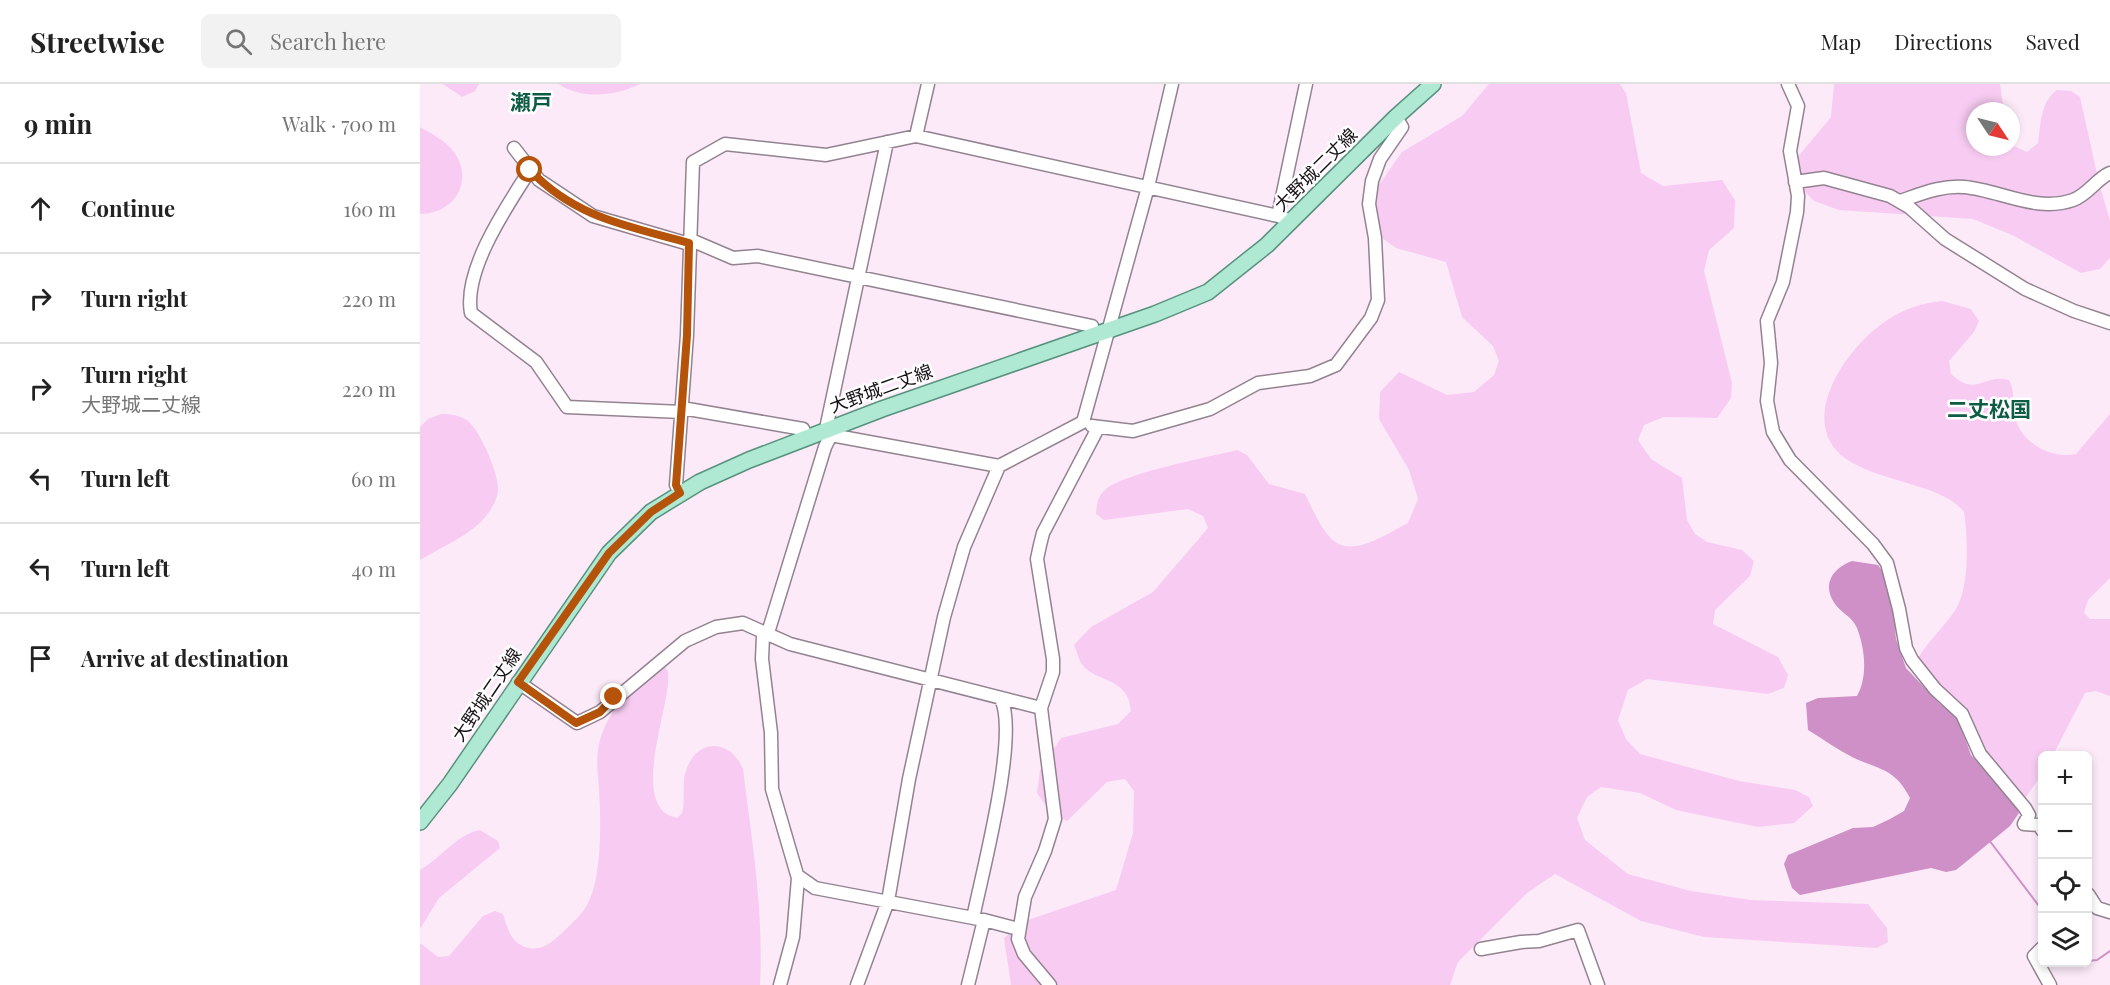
<!DOCTYPE html>
<meta charset="utf-8">
<style>
:root{--surface:#fff;--page:#f2f2f2;--text:#222;--muted:#767676;--line:#e0e0e0}
body{margin:0;font-family:"Playfair Display","Noto Sans JP",serif;background:var(--page);color:var(--text)}
.controls{position:absolute;right:18px;bottom:18px;display:grid;overflow:hidden;border-radius:9px;box-shadow:0 3px 9px #0003}
.controls button{width:54px;height:54px;display:grid;place-items:center;padding:0;border:0;border-bottom:2px solid var(--line);background:var(--surface);color:var(--text);font:30px sans-serif}
.compass{position:absolute;left:1546px;top:18px;width:54px;height:54px;border-radius:50%;background:var(--surface);box-shadow:0 3px 9px #0003;rotate:125deg}
.stop{position:absolute;width:18px;height:18px;margin:-14px;border:4px solid #b45309;border-radius:50%;background:#fff}
.stop.end{background:#b45309;border-color:#fff;box-shadow:0 2px 6px #0008}
.list{margin:0;padding:0;list-style:none}
h2{display:flex;justify-content:space-between;align-items:center;height:78px;margin:0;padding:0 24px;font-size:26px}
h2 small{font-size:20px;font-weight:400;color:var(--muted)}
.list li{display:grid;grid-template-columns:39px 1fr auto;gap:18px;align-items:center;box-sizing:border-box;height:90px;padding:0 24px;border-top:2px solid var(--line)}
.list b{display:block;font-size:22px;white-space:nowrap}
.list p{margin:0;font-size:20px;white-space:nowrap;color:var(--muted)}
.list em{font-size:20px;font-style:normal;color:var(--muted)}
.icon{flex:none;width:33px;height:33px;fill:none;stroke:currentColor;stroke-width:2;stroke-linecap:round;stroke-linejoin:round}
.map{position:relative;flex:none;width:1690px;height:901px;overflow:hidden}
header{display:flex;align-items:center;gap:36px;box-sizing:border-box;height:84px;padding:0 30px;background:var(--surface);border-bottom:2px solid var(--line)}
header strong{font-size:28px}
nav{display:flex;gap:33px;margin-inline-start:auto;font-size:21px}
.search{width:420px;height:54px;background:var(--page);display:flex;align-items:center;gap:15px;box-sizing:border-box;padding:0 21px;border-radius:9px;color:var(--muted);font-size:22px}
main{display:flex}
aside{flex:1;background:var(--surface)}
.map>svg:first-child{display:block}
.green{fill:#f8ccf2}
.water{fill:#ce90c6}
.lines{fill:none;stroke-linecap:round;stroke-linejoin:round}
.stream{stroke:#ce90c6;stroke-width:2}
.minor-casing{stroke:#938391;stroke-width:15}
.major-casing{stroke:#57927d;stroke-width:18}
.minor{stroke:#fff;stroke-width:12}
.major{stroke:#afe8d3;stroke-width:15}
.route{stroke:#b45309;stroke-width:8}
.labels{text-anchor:middle;stroke-width:5;stroke-linejoin:round;paint-order:stroke}
.street-label{font-size:18px;fill:#171116;stroke:#fefefe}
.quarter-label{font-size:21px;font-weight:bold;fill:#0f5c45;stroke:#fefefe}
</style>
<header>
<strong>Streetwise</strong>
<div class="search"><svg class="icon" aria-label="search" viewBox="0 0 24 24"><circle cx="10" cy="10" r="6"/><path d="M15 15l6 6"/></svg>Search here</div>
<nav><a>Map</a><a>Directions</a><a>Saved</a></nav>
</header>
<main>
<aside>
<h2>9 min<small>Walk · 700 m</small></h2>
<ul class="list">
<li><svg class="icon" aria-label="ahead" viewBox="0 0 24 24"><path d="M12 20V5M6 11l6-6 6 6"/></svg><div><b>Continue</b></div><em>160 m</em></li>
<li><svg class="icon" aria-label="right" viewBox="0 0 24 24"><path d="M7 20v-9h11M14 6l5 5-5 5"/></svg><div><b>Turn right</b></div><em>220 m</em></li>
<li><svg class="icon" aria-label="right" viewBox="0 0 24 24"><path d="M7 20v-9h11M14 6l5 5-5 5"/></svg><div><b>Turn right</b><p>大野城二丈線</p></div><em>220 m</em></li>
<li><svg class="icon" aria-label="left" viewBox="0 0 24 24"><path d="M17 20v-9H6M10 6l-5 5 5 5"/></svg><div><b>Turn left</b></div><em>60 m</em></li>
<li><svg class="icon" aria-label="left" viewBox="0 0 24 24"><path d="M17 20v-9H6M10 6l-5 5 5 5"/></svg><div><b>Turn left</b></div><em>40 m</em></li>
<li><svg class="icon" aria-label="arrive" viewBox="0 0 24 24"><path d="M6 21V4h12l-3 4 3 4H6"/></svg><div><b>Arrive at destination</b></div></li>
</ul>
</aside>
<div class="map">
<svg width="1690" height="901" viewBox="0 0 1690 901">
<rect width="100%" height="100%" fill="#fceaf9"/>
<!-- green -->
<path class="green" d="M23 0H59L55 7 42 13Z
M138 0H220C195 12 163 16 138 0Z
M1069 0H1200L1206 9 1221 89 1243 102 1302 96 1315 116 1314 144 1289 166 1284 187 1312 299 1311 314 1297 334 1244 333 1224 341 1218 356 1231 375 1262 394 1267 436 1275 450 1287 458 1322 466 1334 477 1330 492 1295 526 1293 540 1358 573 1368 591 1364 604 1348 610 1227 595 1208 606 1198 636 1206 655 1220 670 1319 697 1375 706 1389 713 1393 722 1374 739 1338 743 1256 726 1220 709 1181 703 1167 713 1157 734 1165 756 1208 790 1271 807 1331 816 1448 820 1467 844 1468 858 1457 864 1284 853 1221 837 1135 790 1107 809 1038 878 1030 901H591L584 854 602 838 696 806 713 749 714 707 705 695 687 698 647 737 632 730 617 709 620 686 641 654 698 640 711 627C709 592 674 599 661 579 658 574 657 567 654 561L671 543 733 508 788 444 783 432 768 425 684 436 676 430C677 420 677 413 686 405 705 389 789 373 817 366L827 371 849 400 885 410C892 424 898 439 908 451 928 478 966 450 988 439L998 415 989 386 959 335 960 308 979 288 1027 311 1054 308 1074 291 1079 277 1073 262 1042 233 1026 178 976 164 959 152 955 130 958 102 982 68 1042 32Z
M1414 0H1580L1584 27H1555V63H1591V57L1594 62 1607 68 1618 59C1621 40 1620 18 1637 6L1651 7 1660 13 1680 103 1690 136V174L1680 185 1661 189 1592 151 1553 135 1419 126 1394 117 1376 99 1377 74 1411 33Z
M0 43C12 50 26 57 34 68 55 97 34 130 0 130Z
M1522 217 1551 225 1559 237 1554 248 1529 277 1531 290C1557 314 1563 289 1589 296 1595 307 1592 316 1594 328 1597 356 1629 376 1656 370L1690 330V494L1668 516 1664 529 1670 535H1690V612L1676 607 1665 609 1633 671 1622 672V690L1604 716 1562 663 1531 615 1497 576C1507 558 1522 545 1534 528 1550 507 1548 454 1544 428 1523 399 1452 398 1421 371 1377 332 1430 260 1466 237 1483 225 1502 219 1522 217Z
M21 330C31 330 40 331 48 337 60 347 80 391 78 408 77 413 74 421 71 425 57 449 23 462 0 476V343L8 335Z
M243 581 248 587C253 619 206 724 257 734L262 729C266 715 261 700 266 687 276 654 310 654 323 685 332 758 344 828 340 901H0V859L18 873 29 872 63 832 75 827 83 830C88 846 91 860 109 864 123 867 135 856 144 847 153 838 163 830 168 819 182 793 181 736 179 706 178 690 175 672 180 656 192 618 213 604 243 581Z
M60 746 78 757 80 764 19 814 0 845V786C20 775 37 750 60 746Z"/>
<!-- water -->
<path class="water" d="M1432 477 1458 481 1463 488 1473 522 1476 555 1486 584 1519 619 1537 632 1551 671 1595 720 1599 729 1590 742 1536 786 1526 788 1511 784 1380 811 1372 804 1364 780 1368 771 1433 744 1453 743 1470 735 1484 727 1490 714C1475 685 1461 686 1434 674 1418 666 1403 655 1388 646L1386 619 1398 614 1437 612C1448 592 1445 565 1437 544 1432 532 1421 529 1415 520 1401 500 1413 484 1432 477Z"/>
<g class="lines">
<!-- stream -->
<path class="stream" d="M1569 756 1622 826
M1668 877 1677 876 1690 867"/>
<defs>
<path id="minor" d="M1368 0 1378 22 1370 67 1378 112 1377 128 1363 198 1347 237 1351 279 1347 317 1353 348 1370 376 1453 460 1467 479 1479 525 1486 564 1492 576 1515 605 1542 630 1560 670 1605 724 1609 731 1604 740 1619 741 1622 746
M496 52 508 0
M467 58 407 340 411 351 579 382 663 338 728 103 752 0
M94 64 119 96 173 132 269 160
M110 86C87 122 43 186 51 229L116 278 147 323 262 328
M1375 98 1404 94 1470 112 1489 123 1525 155 1605 205 1654 227 1690 239
M1480 117C1501 110 1522 101 1544 103 1580 106 1616 129 1653 116 1668 111 1676 95 1690 89
M858 132 886 0
M271 156 313 174 338 172 672 242 674 251
M262 324 383 345 387 354
M672 342 713 347 790 325 838 299 890 292 916 281 951 234 958 216 955 154 949 120 952 97 960 75 982 43 976 33
M260 409 256 401 267 251 273 78 305 60 406 71 496 52 858 132 871 137
M98 598 157 639 180 628 265 557 296 543 323 539 370 560 621 624
M378 792 395 804 564 836 598 845
M1668 810 1677 824 1690 828
M553 834C562 789 599 651 581 615
M1622 864 1614 872 1630 901
M1061 865 1101 858 1119 857 1158 846 1178 901
M360 901 373 853 378 794 352 705 351 649 342 575 343 552H347L405 363 411 351
M437 901 468 817 489 695 524 533 544 463 579 382
M548 901 564 836
M630 901 604 870 598 855 605 813 625 767 635 735 621 624 633 588V575L617 475 620 461 623 449 678 344"/>
<path id="major" d="M0 738 30 700 189 469 231 428 280 398 329 376 462 325 735 230 788 208 847 161 976 33 1013 0"/>
</defs>
<!-- minor casing -->
<use href="#minor" class="minor-casing"/>
<!-- major casing -->
<use href="#major" class="major-casing"/>
<!-- minor -->
<use href="#minor" class="minor"/>
<!-- major -->
<use href="#major" class="major"/>
</g>
<g class="lines">
<!-- route -->
<path class="route" d="M110 86C155 134 209 142 269 159L267 251 256 401 260 409 231 428 189 469 98 598 156 639 180 628 194 613"/>
</g>
<g class="labels">
<!-- street labels -->
<g class="street-label">
<text transform="translate(896 86) rotate(-45)" y="6">大野城二丈線</text>
<text transform="translate(461 305) rotate(-20)" y="6">大野城二丈線</text>
<text transform="translate(67 611) rotate(-56)" y="6">大野城二丈線</text>
</g>
<!-- quarter labels -->
<g class="quarter-label">
<text x="111" y="26">瀬戸</text>
<text x="1569" y="333">二丈松国</text>
</g>
</g>
</svg>
<div class="controls">
<button>+</button>
<button>−</button>
<button><svg class="icon" aria-label="locate" viewBox="0 0 24 24"><circle cx="12" cy="12" r="6"/><path d="M12 2v4M12 18v4M2 12h4M18 12h4"/></svg></button>
<button><svg class="icon" aria-label="layers" viewBox="0 0 24 24"><path d="M12 4l9 5-9 5-9-5zM3 14l9 5 9-5"/></svg></button>
</div>
<svg class="compass" viewBox="-18 -18 36 36"><path d="M0-13l5 13h-10z" fill="#e53935"/><path d="M0 13l5-13h-10z" fill="#767676"/></svg>
<div class="stop" style="left:110px;top:86px"></div>
<div class="stop end" style="left:194px;top:613px"></div>
</div>
</main>
